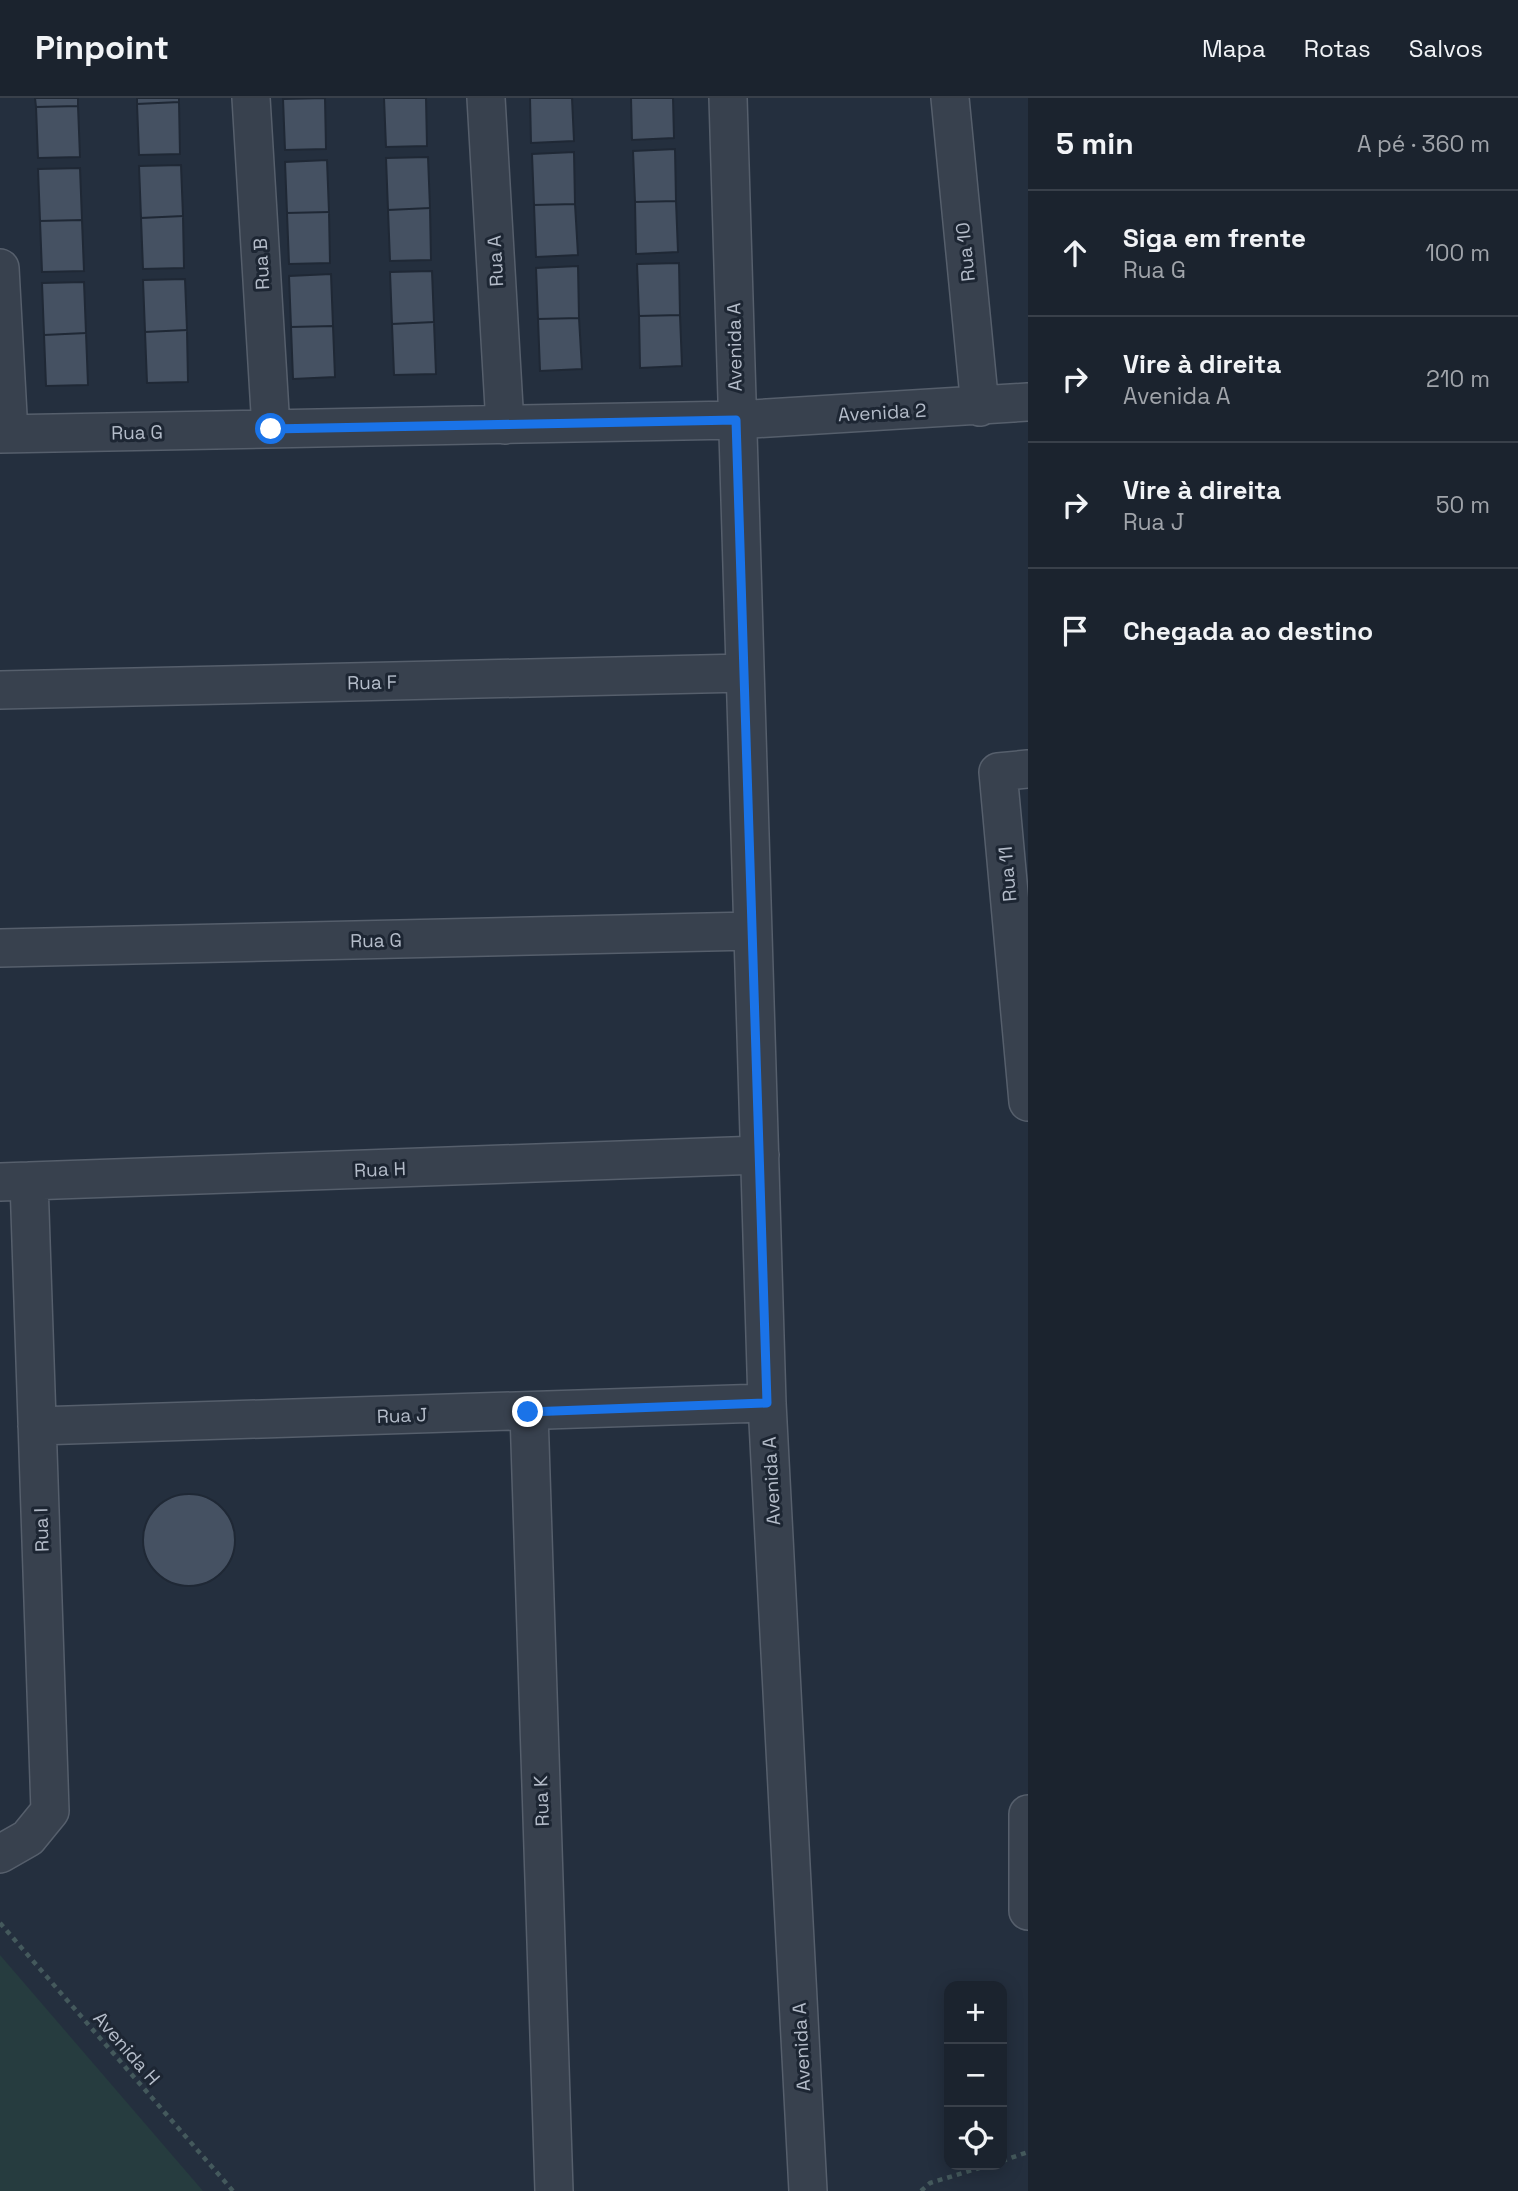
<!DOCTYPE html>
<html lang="pt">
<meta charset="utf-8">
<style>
:root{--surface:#1b232e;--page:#282f3a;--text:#f1f3f6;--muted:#a0a4aa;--line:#39404a}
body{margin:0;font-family:"Space Grotesk",sans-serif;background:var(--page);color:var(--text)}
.controls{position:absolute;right:21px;bottom:21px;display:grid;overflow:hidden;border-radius:14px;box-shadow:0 4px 18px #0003}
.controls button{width:63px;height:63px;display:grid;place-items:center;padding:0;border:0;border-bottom:2px solid var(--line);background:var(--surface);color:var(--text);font:35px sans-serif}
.stop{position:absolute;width:21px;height:21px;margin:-16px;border:5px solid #1a73e8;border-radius:50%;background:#fff}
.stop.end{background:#1a73e8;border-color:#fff;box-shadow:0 2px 7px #0008}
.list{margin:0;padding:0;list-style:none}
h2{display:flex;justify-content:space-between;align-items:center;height:91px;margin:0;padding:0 28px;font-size:30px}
h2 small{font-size:23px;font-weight:400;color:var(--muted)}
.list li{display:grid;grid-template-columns:46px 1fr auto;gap:21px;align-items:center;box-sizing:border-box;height:126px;padding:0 28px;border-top:2px solid var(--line)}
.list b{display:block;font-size:26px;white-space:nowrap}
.list p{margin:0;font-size:23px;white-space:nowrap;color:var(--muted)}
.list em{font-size:23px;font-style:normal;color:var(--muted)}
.icon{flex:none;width:38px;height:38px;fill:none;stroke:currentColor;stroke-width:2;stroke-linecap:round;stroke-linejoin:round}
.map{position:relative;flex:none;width:1028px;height:2093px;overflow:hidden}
header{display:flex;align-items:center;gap:42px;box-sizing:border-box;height:98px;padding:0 35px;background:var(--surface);border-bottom:2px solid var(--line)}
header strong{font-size:33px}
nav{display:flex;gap:38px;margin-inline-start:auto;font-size:24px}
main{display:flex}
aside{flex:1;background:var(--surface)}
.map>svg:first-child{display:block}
.green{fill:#263c3f}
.building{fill:#455162;stroke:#1f2835;stroke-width:2}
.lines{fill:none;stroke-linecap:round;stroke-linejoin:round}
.minor-casing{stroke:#565f6c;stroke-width:40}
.path{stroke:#44595c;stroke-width:4.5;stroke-dasharray:5 5;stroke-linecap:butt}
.minor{stroke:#38414e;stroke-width:37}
.route{stroke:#1a73e8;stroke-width:9}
.labels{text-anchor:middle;stroke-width:6;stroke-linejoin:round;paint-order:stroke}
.street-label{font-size:19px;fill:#b4bcc9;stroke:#1d2633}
</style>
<header>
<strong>Pinpoint</strong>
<nav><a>Mapa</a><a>Rotas</a><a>Salvos</a></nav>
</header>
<main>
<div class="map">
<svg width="1028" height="2093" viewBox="0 0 1028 2093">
<rect width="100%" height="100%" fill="#242f3e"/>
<!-- green -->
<path class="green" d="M0 1857 203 2093H0Z"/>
<!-- building -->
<path class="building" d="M35 0H78V8L36 9Z
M137 0H179V4L137 6Z
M325 0 326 51 285 52 283 1Z
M384 0H426L427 48 386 49Z
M530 0H572L574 43 531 45Z
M631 0H673L674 40 632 42Z
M179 4 180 56 139 57 137 6Z
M78 8 80 59 38 60 36 9Z
M675 51 676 103 635 104 633 53Z
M574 54 575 106 534 107 532 56Z
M428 59 430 110 388 112 386 60Z
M327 62 329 114 287 115 285 64Z
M181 67 183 118 141 120 139 68Z
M80 70 82 122 40 123 38 71Z
M676 103 678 154 636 156 635 104Z
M575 106 578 157 536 159 534 107Z
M430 110 431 162 390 163 388 112Z
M329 114 330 165 289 166 287 115Z
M183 118 184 170 143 171 141 120Z
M82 122 84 173 42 174 40 123Z
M679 165 680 217 639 218 637 166Z
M578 168 579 220 538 221 536 170Z
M432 173 434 224 392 226 390 174Z
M331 176 333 228 291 229 289 178Z
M185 181 187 232 145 234 143 182Z
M84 184 86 235 44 237 42 185Z
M680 217 682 268 640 270 639 218Z
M579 220 582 271 540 273 538 221Z
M434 224 436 276 394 277 392 226Z
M333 228 335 279 293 281 291 229Z
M187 232 188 284 147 285 145 234Z
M86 235 88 287 46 288 44 237Z
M143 1442a46 46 0 1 1 92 0a46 46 0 1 1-92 0Z"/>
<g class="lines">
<defs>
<path id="minor" d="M251 0 271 331
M486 0 505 327
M728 0 767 1305 808 2093
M950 0 980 309
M0 170 9 336
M0 336 736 322 1028 304
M0 592 744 575
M1028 671 998 674 1028 1004
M0 850 752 833
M0 1084 760 1057
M529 1314 554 2093
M37 1328 767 1305
M1028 1716V1813
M0 1756 28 1740 50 1713 29 1083"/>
</defs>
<!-- minor casing -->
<use href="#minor" class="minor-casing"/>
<!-- path -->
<path class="path" d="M0 1825 233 2093
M1002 2063 1028 2054
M921 2093 930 2085 989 2067"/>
<!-- minor -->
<use href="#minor" class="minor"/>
</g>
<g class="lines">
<!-- route -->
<path class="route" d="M271 331 736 322 767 1305 528 1314"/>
</g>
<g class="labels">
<!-- street labels -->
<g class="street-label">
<text transform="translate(965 154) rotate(-96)" y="7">Rua 10</text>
<text transform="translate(495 163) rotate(-93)" y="7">Rua A</text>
<text transform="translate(261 166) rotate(-93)" y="7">Rua B</text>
<text transform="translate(734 249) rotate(-91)" y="7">Avenida A</text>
<text transform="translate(882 314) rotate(-3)" y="7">Avenida 2</text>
<text transform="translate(137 334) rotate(-1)" y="7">Rua G</text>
<text transform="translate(372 584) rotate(-1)" y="7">Rua F</text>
<text transform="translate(1007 776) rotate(-95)" y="7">Rua 11</text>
<text transform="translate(376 842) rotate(-1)" y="7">Rua G</text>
<text transform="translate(380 1071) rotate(-2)" y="7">Rua H</text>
<text transform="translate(402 1317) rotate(-2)" y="7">Rua J</text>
<text transform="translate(771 1383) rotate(-93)" y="7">Avenida A</text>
<text transform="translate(41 1432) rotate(-92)" y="7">Rua I</text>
<text transform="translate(541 1703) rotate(-92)" y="7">Rua K</text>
<text transform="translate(801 1949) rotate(-93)" y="7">Avenida A</text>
<text transform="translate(127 1950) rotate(49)" y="7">Avenida H</text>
</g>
</g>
</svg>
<div class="controls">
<button>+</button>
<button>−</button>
<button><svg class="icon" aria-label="locate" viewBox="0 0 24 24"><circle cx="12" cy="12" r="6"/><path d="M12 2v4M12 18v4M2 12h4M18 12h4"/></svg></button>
</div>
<div class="stop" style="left:271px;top:331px"></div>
<div class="stop end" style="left:528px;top:1314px"></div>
</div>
<aside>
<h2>5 min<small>A pé · 360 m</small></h2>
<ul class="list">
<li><svg class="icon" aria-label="ahead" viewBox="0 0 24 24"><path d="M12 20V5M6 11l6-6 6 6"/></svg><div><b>Siga em frente</b><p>Rua G</p></div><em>100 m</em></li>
<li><svg class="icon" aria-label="right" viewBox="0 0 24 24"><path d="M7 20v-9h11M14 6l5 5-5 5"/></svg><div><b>Vire à direita</b><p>Avenida A</p></div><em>210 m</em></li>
<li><svg class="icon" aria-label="right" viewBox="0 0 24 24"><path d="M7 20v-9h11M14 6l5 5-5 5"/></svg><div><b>Vire à direita</b><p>Rua J</p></div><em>50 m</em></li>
<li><svg class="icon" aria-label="arrive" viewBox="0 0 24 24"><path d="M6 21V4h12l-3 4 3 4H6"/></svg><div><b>Chegada ao destino</b></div></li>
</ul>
</aside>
</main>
